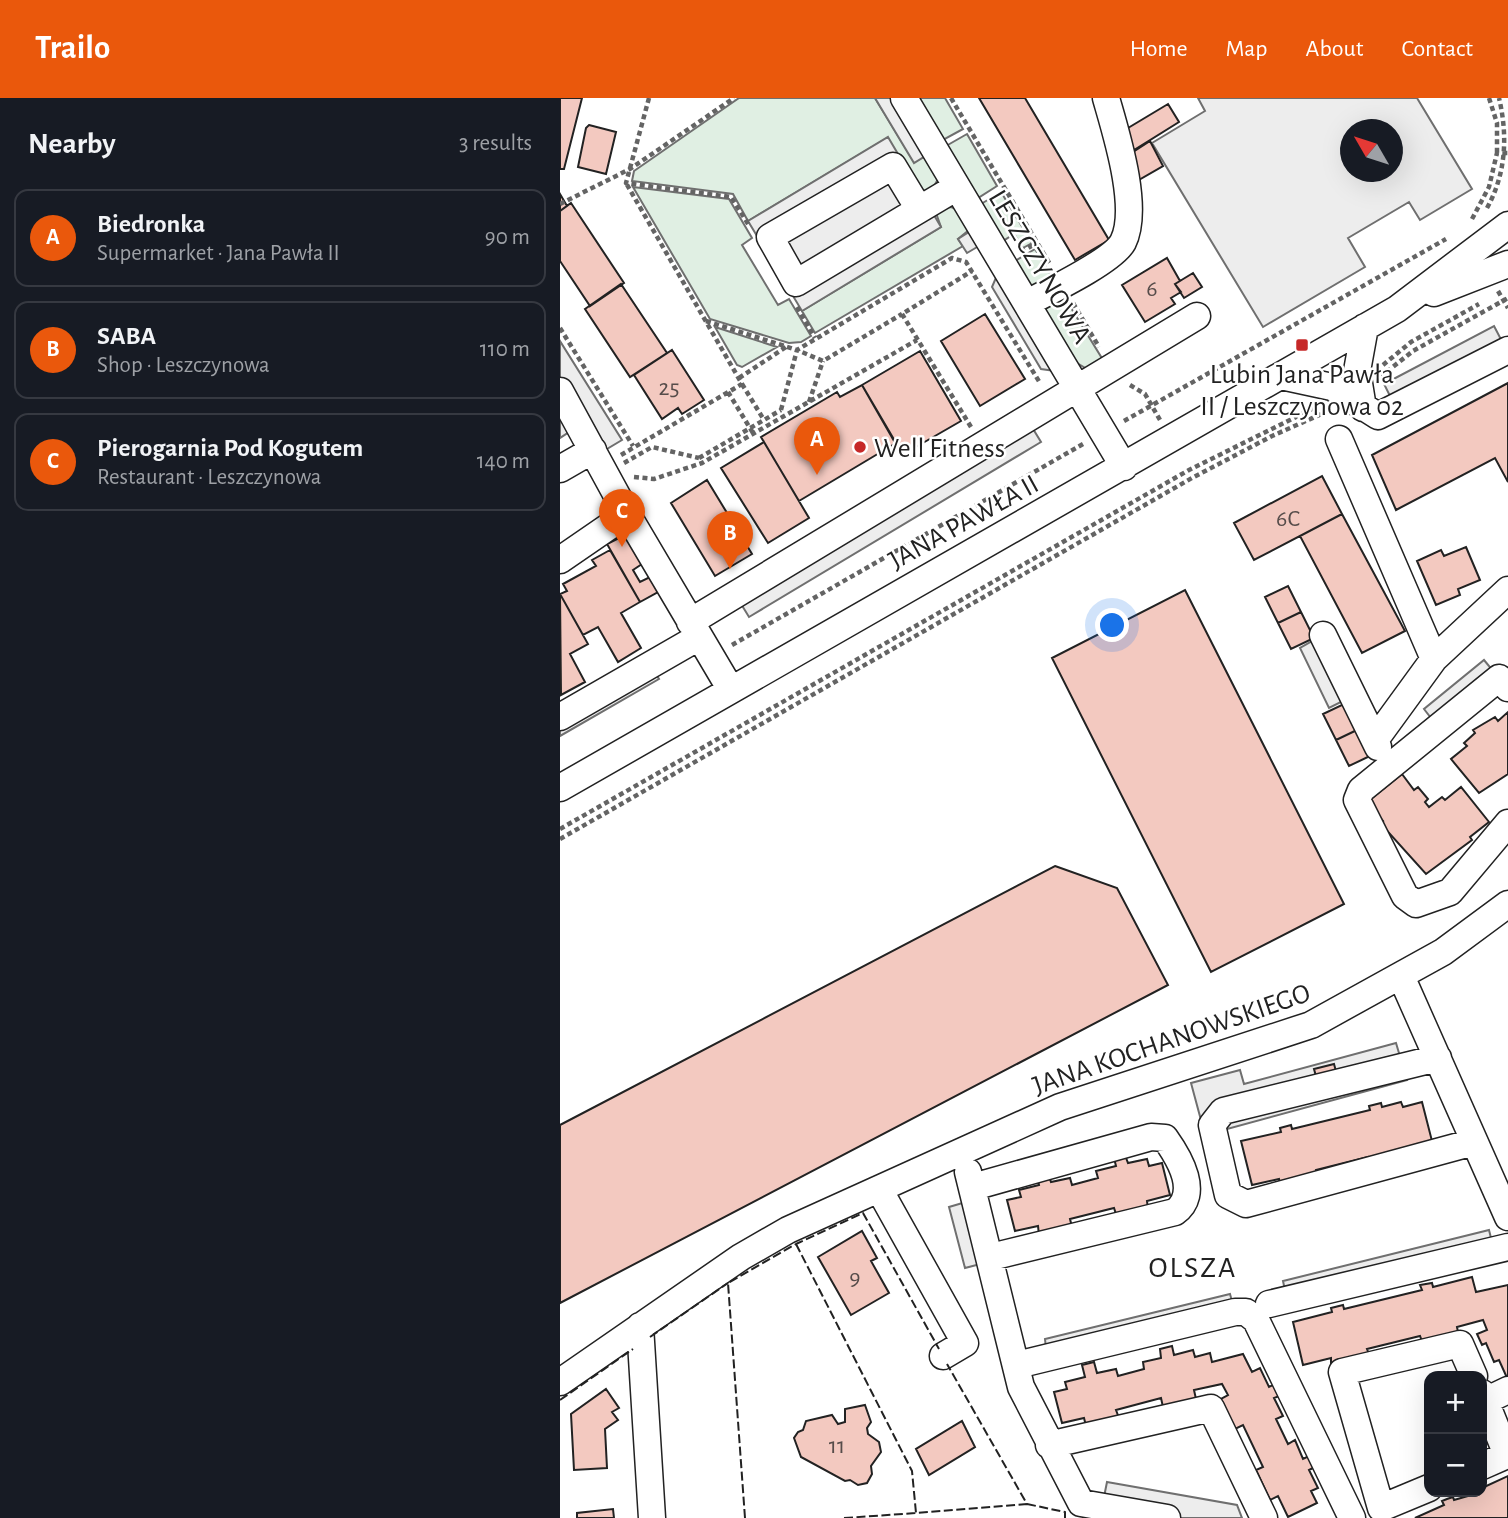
<!DOCTYPE html>
<meta charset="utf-8">
<style>
:root{--surface:#171b24;--page:#242831;--text:#f1f3f6;--muted:#9ea1a6;--line:#363941;--accent:#ea580c}
body{margin:0;font-family:"Alegreya Sans",sans-serif;background:var(--page);color:var(--text)}
.controls{position:absolute;right:21px;bottom:21px;display:grid;overflow:hidden;border-radius:14px;box-shadow:0 7px 28px #0002}
.controls button{width:63px;height:63px;display:grid;place-items:center;padding:0;border:0;border-bottom:2px solid var(--line);background:var(--surface);color:var(--text);font:35px sans-serif}
.compass{position:absolute;left:780px;top:21px;width:63px;height:63px;border-radius:50%;background:var(--surface);box-shadow:0 7px 28px #0002;rotate:309deg}
.you{position:absolute;left:553px;top:528px;width:24px;height:24px;margin:-18px;border:5px solid #fff;border-radius:50%;background:#1a73e8;box-shadow:0 0 0 10px #1a73e833}
.badge{display:grid;place-items:center;width:46px;height:46px;border-radius:50%;background:var(--accent);color:#fff;font-size:23px;font-weight:700}
.pin{position:absolute;translate:-50% -58px;filter:drop-shadow(0 2px 4px #0008)}
.pin::after{content:'';position:absolute;top:37px;width:24px;height:21px;background:inherit;clip-path:polygon(0 0,100% 0,50% 100%)}
.list{margin:0;padding:0;list-style:none}
h2{display:flex;justify-content:space-between;align-items:center;height:91px;margin:0;padding:0 28px;font-size:30px}
h2 small{font-size:23px;font-weight:400;color:var(--muted)}
.list li{display:grid;grid-template-columns:46px 1fr auto;gap:21px;align-items:center;box-sizing:border-box;height:98px;margin:0 14px 14px;padding:0 14px;border:2px solid var(--line);border-radius:14px}
.list b{display:block;font-size:26px;white-space:nowrap}
.list p{margin:0;font-size:23px;white-space:nowrap;color:var(--muted)}
.list em{font-size:23px;font-style:normal;color:var(--muted)}
.map{position:relative;flex:none;width:948px;height:1420px;overflow:hidden}
header{display:flex;align-items:center;gap:42px;box-sizing:border-box;height:98px;padding:0 35px;background:var(--accent);color:#fff}
header strong{font-size:33px}
nav{display:flex;gap:38px;margin-inline-start:auto;font-size:24px}
main{display:flex}
aside{flex:1;background:var(--surface)}
.map>svg:first-child{display:block}
.green{fill:#e0efe3;stroke:#6f6f6f;stroke-width:2}
.parking{fill:#ededed;stroke:#6f6f6f;stroke-width:2;fill-rule:evenodd}
.building{fill:#f3c9c0;stroke:#222;stroke-width:2}
.lines{fill:none;stroke-linecap:round;stroke-linejoin:round}
.minor-casing{stroke:#222;stroke-width:29}
.path{stroke:#646464;stroke-width:4.5;stroke-dasharray:5 3.5;stroke-linecap:butt}
.minor{stroke:#fff;stroke-width:26}
.path-bridge{stroke:#646464;stroke-width:4.5;stroke-dasharray:5 3.5;stroke-linecap:butt}
.fence{stroke:#222;stroke-width:2;stroke-dasharray:9 3.5;stroke-linecap:butt}
.poi-dot{fill:#c62828;stroke:#fff;stroke-width:2.5}
.labels{text-anchor:middle;stroke-width:5;stroke-linejoin:round;paint-order:stroke}
.number-label{font-size:24px;fill:#564c4a}
.street-label{font-size:28px;fill:#222;stroke:#fff}
.poi-label{font-size:28px;fill:#222;stroke:#fff}
.neighbourhood-label{font-size:30px;letter-spacing:2px;fill:#222;stroke:#fff}
</style>
<header>
<strong>Trailo</strong>
<nav><a>Home</a><a>Map</a><a>About</a><a>Contact</a></nav>
</header>
<main>
<aside>
<h2>Nearby<small>3 results</small></h2>
<ul class="list">
<li><span class="badge">A</span><div><b>Biedronka</b><p>Supermarket · Jana Pawła II</p></div><em>90 m</em></li>
<li><span class="badge">B</span><div><b>SABA</b><p>Shop · Leszczynowa</p></div><em>110 m</em></li>
<li><span class="badge">C</span><div><b>Pierogarnia Pod Kogutem</b><p>Restaurant · Leszczynowa</p></div><em>140 m</em></li>
</ul>
</aside>
<div class="map">
<svg width="948" height="1420" viewBox="0 0 948 1420">
<rect width="100%" height="100%" fill="#fff"/>
<!-- green -->
<path class="green" d="M179 0H315L354 64 365 58 378 81 372 92 366 95 359 92 327 40 188 123 173 96 72 83 74 73Z
M357 0H385L403 31 383 42Z
M407 36 437 88 418 100 386 48Z
M73 89 169 101 192 140 182 147 218 207 229 201 251 238 241 244 229 245 150 221Z
M441 94 472 145 463 150 454 136 443 143 421 106Z
M391 109 396 111 409 132 398 141 403 148 255 235 242 213 381 129 376 115 382 110Z
M475 151 494 182 473 194 455 163Z
M500 192 543 262 527 271 517 265 479 204Z
M155 229 217 249 182 269 177 267Z"/>
<!-- parking -->
<path class="parking" d="M315 0H344L375 52 354 65Z
M638 0H857L912 91 860 122 849 104 788 140 805 169 703 229 592 45 645 13ZM790 32H832V74H790Z
M328 39 381 129 242 213 188 123Z
M420 127 429 142 407 155 398 141Z
M438 175 495 273 481 271 432 189Z
M934 228 946 251 836 310 824 286Z
M0 243 62 342 35 358 20 327 0 340Z
M467 321 481 344 189 519 175 496Z
M763 537 793 598 769 610 740 550Z
M924 562 939 580 878 629 864 611Z
M90 567 99 581 0 638V619Z
M836 945 847 982 645 1037 631 985 680 972 684 986Z
M416 1101 432 1163 405 1170 389 1109Z
M929 1132 934 1152 727 1202 723 1183Z
M670 1196 675 1214 487 1260 485 1241Z
M547 1384 677 1407 682 1420H607L542 1409Z"/>
<!-- building -->
<path class="building" d="M0 0H22L4 71H0Z
M419 0H465L549 142 515 162Z
M608 6 619 24 574 52 563 33Z
M29 27 56 34 46 76 18 69 26 30Z
M590 43 603 68 577 83 570 56Z
M0 96 7 108 0 113Z
M11 105 64 185 30 208 0 163V113Z
M607 160 620 183 615 186 621 194 611 200 615 206 585 224 562 187Z
M633 175 642 189 624 200 615 186Z
M61 186 107 255 70 279 25 211Z
M425 216 465 281 420 308 381 243Z
M112 252 144 302 122 316 118 310 102 321 74 277Z
M360 253 401 323 342 357 302 287Z
M948 285V384L935 360 836 412 812 357Z
M302 287 336 345 239 403 201 339 277 294 280 299Z
M204 344 249 420 208 445 161 370Z
M762 378 782 416 694 462 674 425Z
M147 382 192 456 155 478 111 405Z
M782 416 845 533 802 555 740 438Z
M65 437 82 466 73 472 80 484 90 479 98 494 80 504 47 446Z
M906 449 920 482 898 491 900 497 876 507 857 463 881 452 884 458Z
M50 452 80 504 61 515 81 550 58 564 38 529 23 537 0 496 7 493 3 486 36 468 32 462Z
M728 488 741 514 718 525 705 499Z
M625 492 784 806 651 874 492 560Z
M0 496 28 546 10 556 25 584 1 597Z
M741 514 754 540 731 551 718 525Z
M786 605 799 631 776 642 763 616Z
M948 614V676L919 695 891 661 907 648 904 645 915 635 913 632 935 619 938 623Z
M799 631 812 657 789 668 776 642Z
M842 676 854 692 858 689 868 701 865 704 869 709 882 699 885 702 901 689 929 724 910 739 912 742 866 776 820 725 823 723 807 704Z
M495 768 557 790 608 887 0 1205V1027Z
M774 966 777 977 757 982 754 971Z
M841 1004 843 1009 862 1004 872 1043 810 1064 808 1059 756 1072 757 1077 720 1086 719 1081 692 1087 681 1043 721 1034 720 1030 731 1027 732 1031 810 1012 809 1008 821 1005 822 1009Z
M565 1057 568 1065 587 1061 589 1068 602 1065 610 1097 587 1103 588 1111 557 1119 554 1110 510 1121 512 1129 479 1137 478 1128 455 1133 447 1102 461 1099 459 1092 479 1087 477 1078 488 1076 491 1084 510 1080 512 1087 538 1080 536 1073 556 1068 554 1060Z
M302 1133 317 1160 311 1163 329 1195 291 1217 258 1159Z
M912 1179 916 1194 948 1187V1282L939 1262 934 1264 926 1245 922 1247 917 1236 927 1232 923 1222 897 1229 898 1234 862 1243 860 1238 807 1251 809 1256 771 1265V1260L743 1267 733 1224 772 1214 771 1210 783 1207 784 1211 862 1192 860 1187 872 1185 873 1189Z
M612 1248 614 1257 633 1252 635 1259 650 1255 652 1264 683 1256 692 1274 700 1270 709 1289 717 1285 722 1297 714 1300 723 1318 716 1321 728 1346 735 1342 743 1361 751 1357 757 1368 749 1372 758 1390 751 1393 757 1405 728 1419 718 1398 710 1402 696 1372 703 1369 683 1327 675 1331 661 1301 668 1297 662 1286 634 1292 636 1301 603 1309 601 1300 556 1312 559 1320 526 1328 524 1320 502 1325 494 1294 507 1291 505 1284 525 1279 522 1267 534 1264 537 1275 556 1271 558 1278 584 1271 583 1264 601 1260 600 1251Z
M46 1291 59 1310 52 1314 58 1322 45 1331 47 1370 14 1372 11 1316Z
M305 1307 311 1324 307 1330 308 1336 319 1344 321 1354 311 1368 312 1376 307 1385 298 1387 290 1382 285 1383 241 1359 234 1340 238 1334 243 1332 246 1323 272 1317 278 1326 285 1324V1311Z
M402 1323 415 1349 369 1377 356 1351Z
M948 1378V1420H855L884 1407 882 1403 887 1401 893 1399 894 1402 922 1394V1390Z
M53 1411 54 1420H17V1415Z"/>
<g class="lines">
<defs>
<path id="minor" d="M344 0 564 369
M359 111 333 68 210 139 236 185 397 89
M874 195 948 166
M467 205C488 194 553 163 563 144 580 110 556 35 546 0
M721 278 772 289 818 318 948 252
M0 293 67 416 171 592
M803 310 797 273 805 229
M779 341 874 561
M0 371 33 352
M0 462 67 416
M130 524 637 218
M763 537 818 649
M948 590 939 580 801 692 797 702 845 798 856 806 890 794 948 725
M0 619 139 539
M815 642 874 561 948 492
M0 690 837 211 948 127
M841 878 948 1119
M878 960 663 1013 652 1027 668 1097 686 1106 914 1044
M408 1074 461 1289 521 1405 607 1420
M413 1089 591 1039 605 1040C620 1061 640 1096 615 1114L431 1159
M319 1091 405 1245 383 1258
M709 1206 948 1149
M80 1228 92 1420
M457 1267 675 1214H686L696 1222 792 1420
M0 1284 181 1159 228 1132 500 1009 751 927 883 854 948 806
M922 1295 947 1357 922 1368
M925 1303 948 1292
M489 1347 651 1310 704 1420
M869 1390 821 1410 782 1274 900 1246 914 1278"/>
</defs>
<!-- minor casing -->
<use href="#minor" class="minor-casing"/>
<!-- path -->
<path class="path" d="M89 0 66 85 171 99 190 129
M391 0 491 168
M929 0 937 25V55
M0 106 70 71 174 0
M927 110C946 76 948 38 939 0
M912 121 929 89 937 55H948
M461 154 477 145
M938 193 948 210
M513 205 539 249
M237 209 255 240
M146 223 237 252 392 160 406 164 480 285
M0 230 73 348
M823 267 851 244 919 206
M820 279 853 253 948 200
M179 280 226 249
M182 286 204 322
M570 287 585 296 600 322
M168 294 193 335
M249 304 263 263
M221 312 237 252 263 263 342 216
M564 323 886 141
M411 329 342 216 412 173
M61 357 182 286 66 85
M64 365 92 349 139 360
M74 379 94 381 142 365 357 242
M172 547 523 346
M0 731 629 372 754 310
M0 741 632 380 712 338 766 314"/>
<!-- minor -->
<use href="#minor" class="minor"/>
<!-- path-bridge -->
<path class="path-bridge" d="M139 360 221 312"/>
<!-- fence -->
<path class="fence" d="M236 1146 352 1373 356 1415 467 1406 387 1266
M90 1239 168 1185
M0 1302 73 1251
M467 1406 505 1414V1420
M185 1420 168 1185 236 1146 303 1115 379 1251
M284 1420 356 1415"/>
</g>
<!-- markers -->
<g class="poi-dot">
<rect x="735" y="240" width="14" height="14" rx="3.5"/>
<circle cx="300" cy="349" r="7"/>
</g>
<g class="labels">
<!-- number labels -->
<g class="number-label">
<text x="592" y="198">6</text>
<text x="109" y="297">25</text>
<text x="728" y="428">6C</text>
<text x="295" y="1187">9</text>
<text x="277" y="1355">11</text>
</g>
<!-- street labels -->
<g class="street-label">
<text transform="translate(481 168) rotate(59)" y="10">LESZCZYNOWA</text>
<text transform="translate(403 423) rotate(-29)" y="10">JANA PAWŁA II</text>
<text transform="translate(611 940) rotate(-19)" y="10">JANA KOCHANOWSKIEGO</text>
</g>
<!-- poi labels -->
<g class="poi-label">
<text x="742" y="285">Lubin Jana Pawła<tspan x="742" dy="32">II / Leszczynowa 02</tspan></text>
<text x="314" y="359" text-anchor="start">Well Fitness</text>
</g>
<!-- neighbourhood labels -->
<g class="neighbourhood-label">
<text x="633" y="1179">OLSZA</text>
</g>
</g>
</svg>
<div class="controls">
<button>+</button>
<button>−</button>
</div>
<svg class="compass" viewBox="-18 -18 36 36"><path d="M0-13l5 13h-10z" fill="#e53935"/><path d="M0 13l5-13h-10z" fill="#9ea1a6"/></svg>
<div class="you"></div>
<div class="pin badge" style="left:257px;top:377px">A</div>
<div class="pin badge" style="left:170px;top:471px">B</div>
<div class="pin badge" style="left:62px;top:449px">C</div>
</div>
</main>
